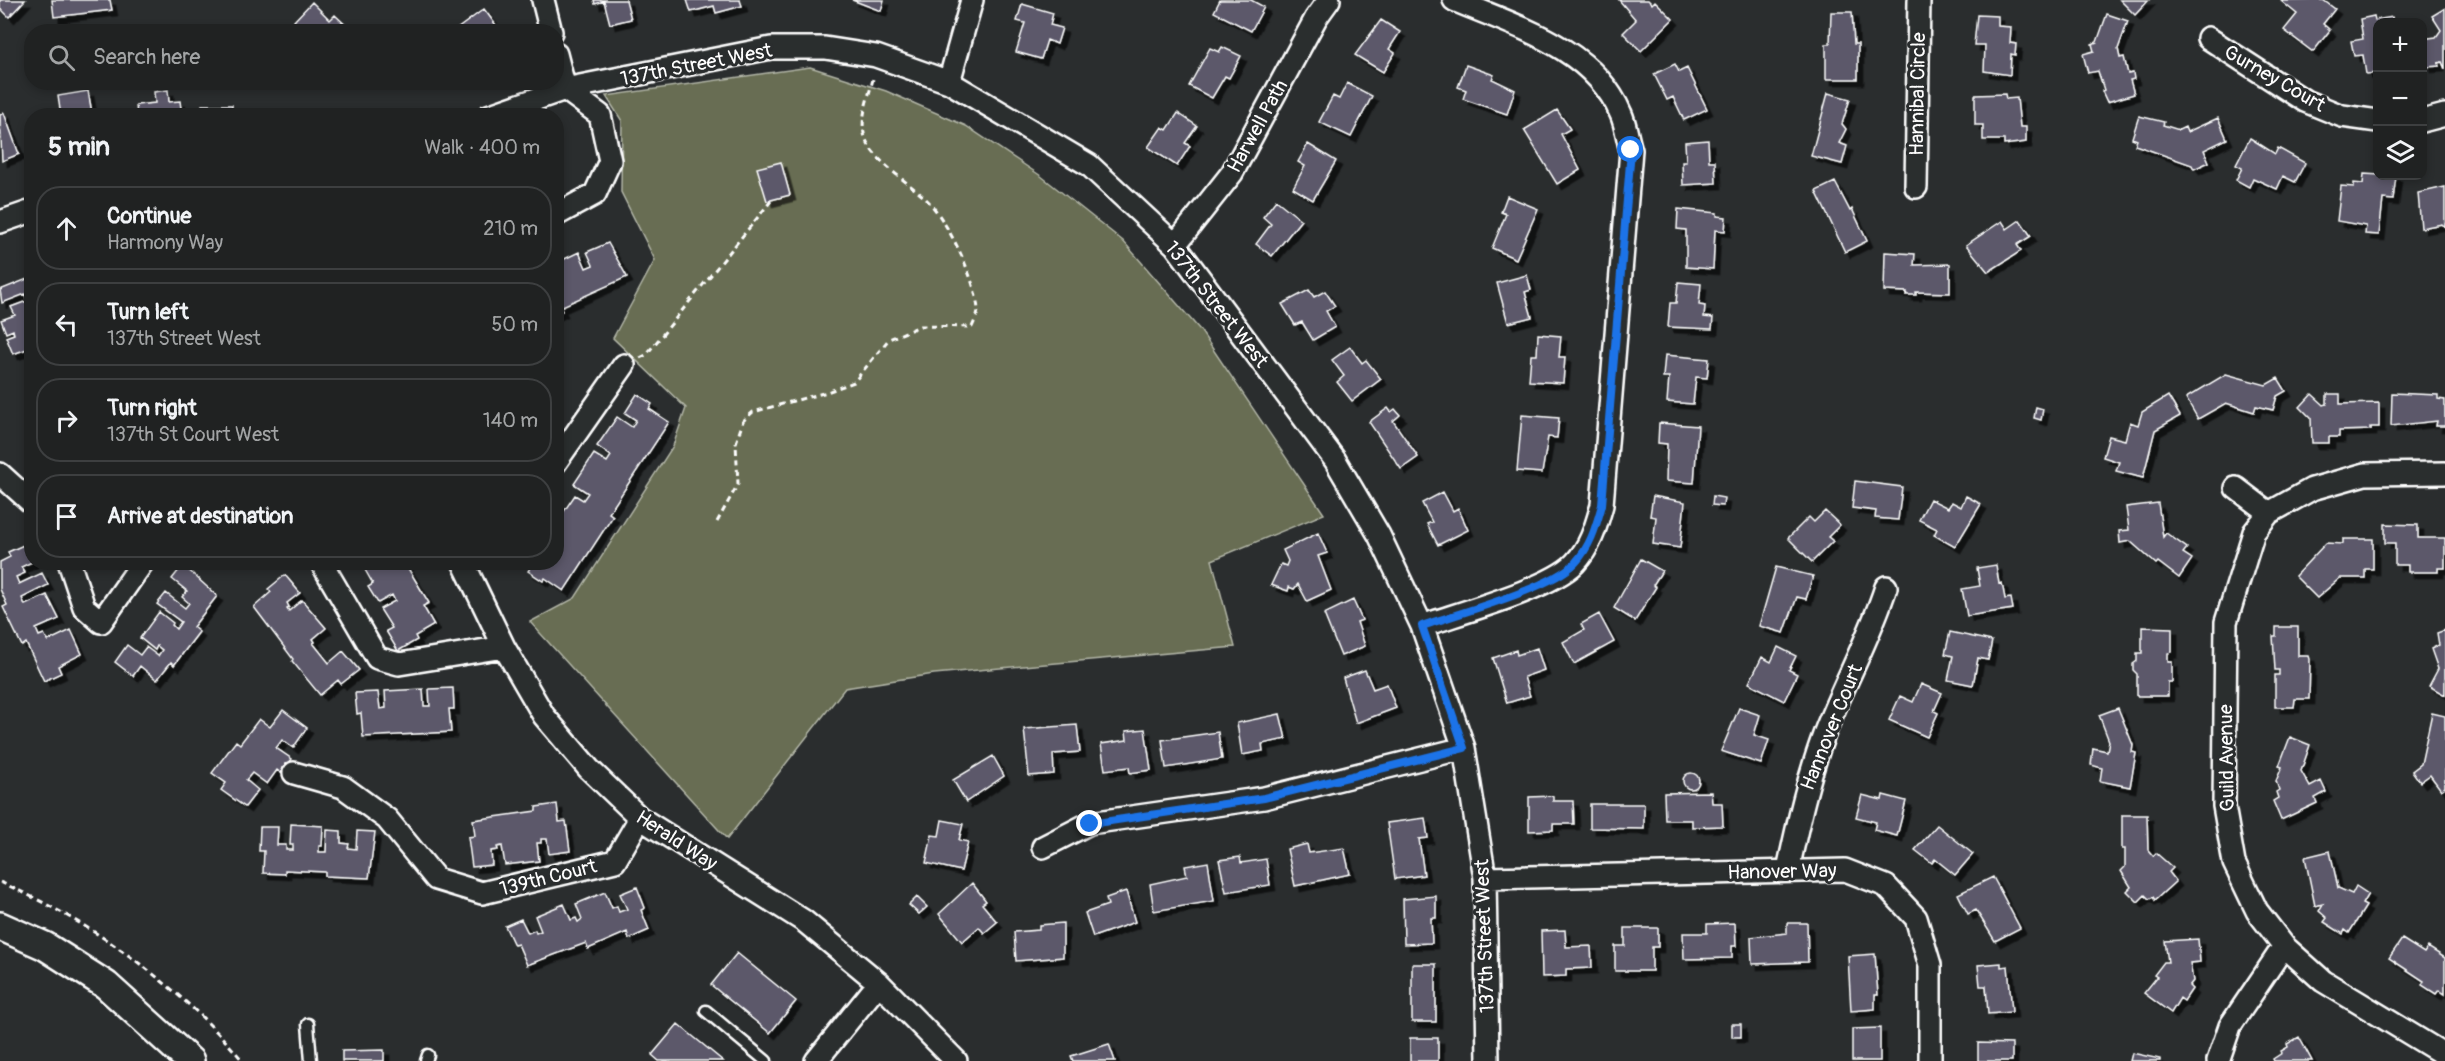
<!DOCTYPE html>
<meta charset="utf-8">
<style>
:root{--surface:#202222;--page:#2d2f2f;--text:#f1f3f6;--muted:#a2a4a5;--line:#3d3f40}
body{margin:0;font-family:Pangolin,sans-serif;background:var(--page);color:var(--text)}
.controls{position:absolute;right:18px;top:18px;display:grid;overflow:hidden;border-radius:12px;box-shadow:0 3px 9px #0003}
.controls button{width:54px;height:54px;display:grid;place-items:center;padding:0;border:0;border-bottom:2px solid var(--line);background:var(--surface);color:var(--text);font:30px sans-serif}
.stop{position:absolute;width:18px;height:18px;margin:-14px;border:4px solid #1a73e8;border-radius:50%;background:#fff}
.stop.end{background:#1a73e8;border-color:#fff;box-shadow:0 2px 6px #0008}
.list{margin:0;padding:0;list-style:none}
h2{display:flex;justify-content:space-between;align-items:center;height:78px;margin:0;padding:0 24px;font-size:26px}
h2 small{font-size:20px;font-weight:400;color:var(--muted)}
.list li{display:grid;grid-template-columns:39px 1fr auto;gap:18px;align-items:center;box-sizing:border-box;height:84px;margin:0 12px 12px;padding:0 12px;border:2px solid var(--line);border-radius:24px}
.list b{display:block;font-size:22px;white-space:nowrap}
.list p{margin:0;font-size:20px;white-space:nowrap;color:var(--muted)}
.list em{font-size:20px;font-style:normal;color:var(--muted)}
.icon{flex:none;width:33px;height:33px;fill:none;stroke:currentColor;stroke-width:2;stroke-linecap:round;stroke-linejoin:round}
.map{position:relative;flex:none;width:2445px;height:1061px;overflow:hidden}
.search{position:absolute;background:var(--surface);box-shadow:0 3px 9px #0003;left:24px;top:24px;width:540px;height:66px;display:flex;align-items:center;gap:15px;box-sizing:border-box;padding:0 21px;border-radius:24px;color:var(--muted);font-size:22px}
.panel{position:absolute;background:var(--surface);box-shadow:0 3px 9px #0003;left:24px;top:108px;width:540px;height:462px;border-radius:24px}
.map>svg:first-child{display:block}
.green{fill:#676d52;stroke:#b3b6a8;stroke-width:1.5}
.building{fill:#5b596b;stroke:#fff;stroke-width:1.5;filter:url(#shadow)}
.lines{fill:none;stroke-linecap:round;stroke-linejoin:round}
.service-casing{stroke:#fff;stroke-width:15}
.minor-casing{stroke:#fff;stroke-width:26}
.tertiary-casing{stroke:#fff;stroke-width:32}
.path{stroke:#fff;stroke-width:3;stroke-dasharray:6 4.5;stroke-linecap:butt}
.service{stroke:#2a2d2e;stroke-width:10}
.minor{stroke:#2a2d2e;stroke-width:21}
.tertiary{stroke:#2a2d2e;stroke-width:27}
.route{stroke:#1a73e8;stroke-width:8}
.labels{text-anchor:middle;stroke-width:6;stroke-linejoin:round;paint-order:stroke}
.street-label{font-size:20px;fill:#fff;stroke:#2a2d2e}
</style>
<div class="map">
<svg width="2445" height="1061" viewBox="0 0 2445 1061">
<defs>
<filter id="shadow"><feDropShadow dx="5.5" dy="5.5" stdDeviation="0" flood-color="#0009"/></filter>
</defs>
<rect width="100%" height="100%" fill="#2a2d2e"/>
<filter id="ink" filterUnits="userSpaceOnUse"><feTurbulence type="fractalNoise" baseFrequency=".0167" numOctaves="2"/><feDisplacementMap in="SourceGraphic" scale="12" xChannelSelector="R" yChannelSelector="G"/><feConvolveMatrix kernelMatrix="1 2 1 2 8 2 1 2 1" color-interpolation-filters="sRGB"/></filter>
<g filter="url(#ink)">
<!-- green -->
<path class="green" d="M810 67 886 91 966 126 1041 176 1123 241 1200 330 1324 514 1212 560 1235 647 934 674 845 688 727 839 530 622 575 598 673 446 686 408 613 338 655 260 621 192 622 121 606 96Z"/>
<!-- building -->
<path class="building" d="M0 0H25L9 17 0 8Z
M52 0H110L112 10 54 17Z
M594 0H626L631 19 610 24 604 1 595 4Z
M687 0H740L742 6 716 13 714 6 691 12Z
M852 0H884L881 11Z
M1220 0H1251L1264 7 1251 31 1214 12Z
M1619 0H1648L1652 4 1655 1 1673 19 1641 51 1623 33 1636 20Z
M2120 0H2149L2135 15Z
M2323 0 2335 9 2323 24 2330 30 2313 52 2284 30 2297 14 2281 1Z
M312 2 330 20 335 15 353 32H305L294 21Z
M1022 4 1053 13 1050 25 1062 28 1057 44 1047 40 1041 59 1016 52 1025 23 1017 21Z
M2445 8V69L2442 62 2438 63 2439 66 2426 67 2422 39 2436 37 2441 30 2432 16Z
M484 9 501 32H453Z
M1831 12H1852L1854 44H1858V79H1826V44H1830Z
M2107 14 2128 21 2118 49 2120 58 2124 57 2128 74 2133 73 2134 79 2130 80 2134 94 2107 102 2102 91 2104 90 2098 71 2088 73 2083 54 2094 51 2092 44 2097 42Z
M1977 15 1998 16V26L2011 27 2010 43 2016 44 2015 55 2011 54 2010 75 1984 71 1985 45H1974Z
M2374 16 2375 20 2392 17 2393 22H2378V73L2366 74 2363 55 2354 56 2351 41 2363 39 2360 19Z
M1381 20 1400 32 1389 49 1395 53 1383 72 1355 55Z
M1222 47 1241 56 1229 78 1225 76 1212 98 1189 86 1210 48 1219 52Z
M1675 64 1679 72 1687 68 1707 109 1684 120 1673 97 1667 100 1654 74Z
M1466 65 1494 75 1492 79 1515 90 1507 114 1463 99 1466 90 1458 87Z
M1347 83 1372 96 1351 137 1319 122 1333 96 1339 99Z
M168 90 169 102 180 101 182 116H137L136 105 155 103 154 92Z
M88 91 92 113 97 112 98 116H61L58 96Z
M1828 93 1850 99 1842 124 1846 129 1839 143 1847 146 1842 164 1811 156Z
M2005 94 2006 99 2017 98 2020 127H2026V142L2004 145V140H1983V125H1975V95Z
M202 105H232V114L253 116H202Z
M1557 110 1570 129 1561 134 1580 170 1557 184 1524 130Z
M4 113 19 154 2 161 0 115Z
M1178 113 1197 126 1185 143 1190 146 1177 166 1148 147 1162 127 1167 130Z
M2139 116 2164 122 2163 125 2179 130 2185 127 2187 132 2218 118 2227 139 2204 150 2209 162 2194 169 2192 165 2135 145 2137 140 2132 138Z
M2250 138 2275 154 2278 148 2305 163 2295 182 2283 176 2277 189 2253 178 2249 187 2236 180 2242 168 2236 165Z
M1708 140 1709 161H1715L1716 183 1683 185 1682 162H1686L1685 142Z
M1308 144 1336 161 1313 200 1293 188 1305 166 1298 162Z
M781 162 790 195 767 201 757 168Z
M2364 174 2396 176 2393 200 2383 199 2379 235 2365 234 2366 226 2337 221 2341 186 2354 187V183L2363 184Z
M1835 182 1850 211 1852 209 1867 241 1845 252 1816 191Z
M2445 187V227L2442 224 2421 228 2418 193Z
M1507 196 1538 209 1516 259 1492 248 1506 214 1501 212Z
M1276 200 1301 220 1272 256 1256 244 1271 224 1263 217Z
M1678 209 1717 213V216L1726 217 1725 231 1715 230 1713 269 1686 267V230L1677 229Z
M2020 220 2031 236 2017 245 2021 251 1988 272 1966 245 2002 221 2007 229Z
M608 243 627 277 560 307 562 311 556 314V263L579 252 586 268 593 265 587 252Z
M1885 252 1915 254 1914 265 1950 264V293L1916 292V295H1906L1907 292 1884 291Z
M1527 275 1531 290 1525 292 1532 317 1508 323 1497 283Z
M32 277V324L27 326 29 333 32 332 30 356 27 349 13 354 6 337 14 334 13 330 6 333 1 320 15 315 11 307 27 301 25 294 2 303 0 290Z
M1678 282 1701 284 1699 305 1705 306 1704 317 1713 318 1712 329 1668 327 1670 303H1676Z
M1309 290 1314 297 1325 291 1335 306 1326 311 1335 327 1313 340 1302 322 1295 325 1282 304Z
M1538 334 1561 336 1559 357H1565L1563 383 1529 381 1531 355H1537Z
M1350 347 1362 363 1366 360 1381 379 1352 401 1337 382 1344 376 1332 360Z
M1665 355 1709 359 1707 378 1696 377 1693 404 1667 402 1669 377H1663Z
M2226 374 2266 385 2278 378 2286 391 2277 396 2273 410 2256 406 2254 412 2226 403 2198 419 2186 398Z
M2392 393 2438 395V399L2445 400V426H2436L2437 421 2391 426Z
M637 394 652 404 649 409 669 422 609 513 613 516 564 591 545 578 543 581 528 571 534 562H556V523L575 495 583 500 588 493 574 484 594 454 607 462 611 456 597 446 617 417 632 427 636 420 625 413Z
M2312 394 2324 405 2327 404V394H2340V404L2379 403V427H2371V430L2339 431V437H2329V443H2312L2311 418 2300 407Z
M2168 396 2180 416 2155 430 2143 478 2116 471 2119 462 2103 457 2109 436 2125 440 2130 422 2138 425 2142 412Z
M2036 407 2043 409 2041 420 2034 418Z
M1388 408 1391 412 1395 409 1400 415 1393 421 1418 457 1401 469 1369 422Z
M1522 415 1559 418 1557 438 1548 437 1542 473 1517 471Z
M1659 423 1698 426 1694 483 1666 481 1667 444 1658 443Z
M1855 481 1902 487 1898 520 1875 518 1876 511 1852 508Z
M1443 492 1453 511 1458 508 1468 530 1438 545 1427 524 1432 522 1422 503Z
M1653 496 1685 502 1680 548 1653 544 1656 517 1650 516Z
M1713 496 1724 498 1723 506 1712 505Z
M1966 496 1981 504 1955 547 1934 535 1937 529 1919 520 1930 499 1948 508 1952 502 1961 507Z
M2158 503 2163 537 2166 533 2187 548 2183 553 2192 559 2179 578 2158 562 2156 564 2130 541 2120 543 2119 531 2129 530 2126 507Z
M1825 511 1840 525 1828 537 1833 541 1812 562 1788 538 1809 517 1814 522Z
M2385 524 2418 525V538H2445V568H2438V572H2408V565H2395V543H2385Z
M1318 533 1327 553 1318 556 1331 590 1307 601 1298 584 1294 589 1289 587 1288 591 1271 585 1281 564 1286 566 1288 561 1283 550Z
M2343 539H2373V569H2365V578H2340L2317 598 2295 576 2326 543 2343 544Z
M28 543 32 550V562L21 567 25 573 16 577 19 584 42 573 48 585 22 598 25 605 47 595 59 619 36 629 39 636 44 634 48 641 71 630 82 654 58 666 61 673 44 681 26 643 22 646 3 607 7 605 0 589V562L10 557 8 552Z
M1641 559 1662 571 1653 585 1656 587 1635 621 1614 608Z
M373 562H411L406 565 429 603 423 606 434 625 415 636 417 640 398 651 386 631 392 628 380 609 395 601 392 595 378 603 368 587 373 584 364 568Z
M183 565 217 596 193 627 199 632 174 665 171 662 157 680 140 666 133 676 115 662 127 645 140 655 146 647 158 656 162 650 157 646 155 650 140 638 159 612 173 623 172 625 176 629 181 622 157 604 166 593 185 608 189 603 182 597 187 591 172 579Z
M1996 565 1999 584 2002 583 2005 599 2011 598 2013 609 1967 616 1962 589 1980 586 1977 568Z
M1776 567 1813 576 1806 599 1797 597 1784 633 1759 626Z
M285 575 300 593 287 603 289 607 287 608 289 611 302 600 326 628 313 639 315 642 313 643 329 663 343 651 359 670 341 684 338 680 320 695 292 661 293 659 254 607 271 592 268 589Z
M1353 600 1362 620 1357 622 1365 646 1341 656 1324 614Z
M1599 614 1614 642 1574 664 1563 642 1584 630 1581 624Z
M2142 627 2172 628V652L2168 653V662H2172V682H2168V696H2137V674L2133 670V664L2137 661V653H2142Z
M2276 627H2298V656H2309L2310 659 2309 699H2295L2294 707H2275V675H2279V670H2275L2273 636H2276Z
M2445 630V695L2429 686 2438 669 2431 649 2439 645 2437 633Z
M1950 632 1992 641 1988 660 1978 658 1973 685 1948 680 1953 656 1945 654Z
M1778 647 1796 656 1789 670 1797 674 1784 701 1749 683 1762 657 1771 662Z
M1537 648 1544 670 1524 677 1530 696 1507 703 1493 658 1516 650 1517 655Z
M1365 670 1373 689 1387 684 1396 708 1356 723 1343 678Z
M1921 684 1942 693 1934 711 1938 713 1927 737 1889 720 1900 696 1913 702Z
M453 688 454 709H449L451 732 363 737 361 713 357 714 355 693 378 692 380 709 386 708 385 691 423 689 424 706H430L429 689Z
M1739 708 1760 715 1754 735 1769 740 1761 764 1721 751Z
M2118 708 2133 745 2132 752 2136 753 2130 787 2100 781 2102 768 2091 765 2093 748 2107 751 2109 741 2099 715Z
M283 710 307 728 293 748 282 740 276 748 292 759 281 773 277 770 267 784 252 773 246 780 258 790 245 807 221 790 226 783 212 773 236 741 240 744 259 719 270 727Z
M2432 713 2445 716V787L2441 790 2430 775 2420 782 2412 771 2421 764Z
M1280 714 1286 739 1262 744 1263 751 1242 755 1237 723Z
M1077 725 1080 752 1053 754 1054 774 1029 776 1024 729Z
M1145 729 1151 770 1130 773 1129 767 1105 770 1101 744 1127 740 1126 731Z
M1218 732 1222 759 1166 768 1162 740Z
M2290 737 2310 745 2301 771 2310 787 2321 781 2326 792 2315 798 2317 803 2281 820 2273 801 2278 798 2276 792 2279 790 2276 781 2282 767 2279 766Z
M993 756 1004 776 966 802 953 780Z
M1683 781a8 8 0 1 1 16 0a8 8 0 1 1-16 0Z
M1711 792 1712 803H1722L1723 826 1692 827V820H1665L1664 793Z
M1862 795 1882 800 1883 795 1906 801 1897 836 1874 830 1876 822 1856 817Z
M1553 796V801H1573L1574 824H1553V830L1529 831V797Z
M557 804 559 822 566 821 570 851 549 854 547 839H541V843H537L539 861 505 865 502 846 497 847 498 850 491 851 492 865 472 867 468 837 475 836 473 820 536 811V807Z
M1590 804H1644V829L1590 828Z
M2122 815H2147L2148 850 2153 856 2156 853 2173 868 2169 872 2176 881 2155 900 2153 897 2149 899 2145 895 2138 902 2127 891 2131 887 2121 871 2125 867V849H2122Z
M1425 818 1428 838 1419 839 1424 875 1395 879 1387 823Z
M942 820 963 824 959 840 968 842 961 871 926 863 932 835 939 836Z
M291 824 323 826 322 846H319V852H326L327 830 341 831V843L349 844 348 848 356 849 357 831 375 832 369 878 325 876V872L285 870V874L263 873 264 851H259L260 827H278L277 845H286V850H293V845H290Z
M1937 825 1973 854 1955 875 1935 859 1932 863 1915 850Z
M1307 844 1309 853 1344 848 1350 874 1295 886 1287 849Z
M2330 851 2338 888 2352 894 2356 886 2368 894 2362 904 2366 906 2349 933 2345 930 2343 934 2324 922 2327 918 2319 911 2323 904 2315 906 2305 857Z
M1240 857 1241 863 1266 859 1270 885 1226 892 1219 860Z
M1208 862 1214 901 1154 911 1150 884 1187 876 1185 866Z
M1993 877 2020 928 1995 941 1976 910 1968 914 1958 894Z
M972 883 986 901 982 904 997 922 984 933 979 927 962 942 939 914Z
M637 887 645 908 641 910 649 930 629 939 627 932 588 949 586 943 527 965 518 944 514 945 505 926 521 919 528 933 535 930 536 933 541 931 535 916 564 904 571 920 576 918 578 922 582 919 576 904 605 892 612 908 617 906 619 912 627 909 620 894Z
M1126 891 1135 922 1093 937 1085 913 1108 905 1106 898Z
M1436 896V918H1431L1432 943 1404 944 1403 899Z
M917 897 927 907 919 914 909 905Z
M1063 923V957L1016 961 1014 932 1039 930V925Z
M1735 923 1736 946H1732V958L1684 959 1683 933H1707V924Z
M1787 923H1807L1808 962 1752 964 1751 937 1787 933Z
M1625 928H1658V947H1652V971H1615V946H1625Z
M1565 930 1566 947 1591 946 1592 968 1566 969V976L1542 977 1541 931Z
M2198 939 2200 962 2190 963 2193 981 2189 986 2192 989 2184 1001 2180 998 2171 1013 2144 993 2157 977 2154 975 2164 962H2168L2165 941Z
M2402 939 2424 953 2428 947 2445 958V994L2439 990 2436 994 2422 985 2424 981 2389 958Z
M737 953 796 1001 770 1033 711 985Z
M1875 954 1878 995H1875V1009L1851 1011 1848 956Z
M2001 963V967L2008 966 2012 1012 1988 1014 1986 986H1980L1978 965Z
M1412 964H1436V1022H1412Z
M678 1024 723 1061H659L652 1055Z
M1732 1024H1741V1037H1732Z
M1880 1028V1061H1852V1029Z
M2299 1037 2312 1061H2274L2273 1059 2282 1053 2281 1051 2288 1047 2287 1044Z
M1410 1038H1438V1061H1410Z
M1978 1043 2012 1044V1061H1978Z
M1109 1044 1115 1061H1073L1071 1056Z
M384 1050V1061H342V1051Z
M2132 1053 2160 1059V1061H2130Z"/>
<g class="lines">
<defs>
<path id="service" d="M706 1011 766 1061
M308 1024 311 1061
M426 1061 428 1055"/>
<path id="minor" d="M543 0 551 32
M2208 38 2305 101 2342 116 2378 121
M556 54 565 89 600 115 610 161 595 194 556 215
M949 82 972 0
M488 116 565 89 771 48H825L876 56 949 82 1089 165 1175 245 1335 460 1379 535 1422 626 1464 748 1485 878 1488 1061
M2422 121 2445 115
M1916 187 1919 0
M0 222 32 211
M1175 245 1232 173 1316 18 1329 0
M556 462 624 365
M2445 473 2365 474 2312 489 2269 513 2254 532 2226 622 2224 806 2234 863 2257 911 2284 946 2323 981 2445 1055
M0 474 32 503
M2236 488 2269 513
M69 562 84 607 101 622 143 562
M321 562 377 658 399 664 504 647
M463 562 504 647 544 716 589 769 640 818 804 921 879 983 956 1061
M1422 626C1459 613 1550 589 1575 563 1591 546 1596 526 1602 505L1631 150C1627 138 1626 125 1621 114 1593 47 1515 26 1454 0
M294 773 343 787 387 819 436 879 482 893 615 861 640 818
M1043 847 1090 823 1264 798 1464 748
M1788 870C1798 823 1808 777 1825 732 1844 683 1870 637 1886 587
M1485 878 1845 870 1886 886 1916 918 1930 965V1061
M816 1061 879 983
M2218 1061 2230 1026 2284 946"/>
<path id="tertiary" d="M0 926 45 946 106 985 190 1061"/>
</defs>
<!-- service casing -->
<use href="#service" class="service-casing"/>
<!-- minor casing -->
<use href="#minor" class="minor-casing"/>
<!-- tertiary casing -->
<use href="#tertiary" class="tertiary-casing"/>
<!-- path -->
<path class="path" d="M640 358 646 355 771 201
M717 522 738 484 736 443 743 421 753 412 827 392 854 382 889 339 920 326 972 327C974 322 978 315 978 310 976 279 949 225 929 202 912 184 872 161 865 137 859 120 869 96 873 79
M0 882C92 922 178 984 243 1061"/>
<!-- service -->
<use href="#service" class="service"/>
<!-- minor -->
<use href="#minor" class="minor"/>
<!-- tertiary -->
<use href="#tertiary" class="tertiary"/>
</g>
</g>
<g class="lines" filter="url(#ink)">
<!-- route -->
<path class="route" d="M1090 824 1264 798 1464 748 1422 626C1459 613 1550 589 1575 563 1591 546 1596 526 1602 505L1631 150"/>
</g>
<g class="labels">
<!-- street labels -->
<g class="street-label">
<text transform="translate(696 64) rotate(-11)" y="7">137th Street West</text>
<text transform="translate(2275 78) rotate(30)" y="7">Gurney Court</text>
<text transform="translate(1917 94) rotate(-89)" y="7">Hannibal Circle</text>
<text transform="translate(1257 126) rotate(-61)" y="7">Harwell Path</text>
<text transform="translate(1217 304) rotate(52)" y="7">137th Street West</text>
<text transform="translate(1831 727) rotate(-68)" y="7">Hannover Court</text>
<text transform="translate(2226 758) rotate(-91)" y="7">Guild Avenue</text>
<text transform="translate(677 840) rotate(33)" y="7">Herald Way</text>
<text transform="translate(1782 871) rotate(-1)" y="7">Hanover Way</text>
<text transform="translate(548 877) rotate(-14)" y="7">139th Court</text>
<text transform="translate(1484 936) rotate(-92)" y="7">137th Street West</text>
</g>
</g>
</svg>
<div class="controls">
<button>+</button>
<button>−</button>
<button><svg class="icon" aria-label="layers" viewBox="0 0 24 24"><path d="M12 4l9 5-9 5-9-5zM3 14l9 5 9-5"/></svg></button>
</div>
<div class="stop" style="left:1631px;top:150px"></div>
<div class="stop end" style="left:1090px;top:824px"></div>
<div class="search"><svg class="icon" aria-label="search" viewBox="0 0 24 24"><circle cx="10" cy="10" r="6"/><path d="M15 15l6 6"/></svg>Search here</div>
<section class="panel">
<h2>5 min<small>Walk · 400 m</small></h2>
<ul class="list">
<li><svg class="icon" aria-label="ahead" viewBox="0 0 24 24"><path d="M12 20V5M6 11l6-6 6 6"/></svg><div><b>Continue</b><p>Harmony Way</p></div><em>210 m</em></li>
<li><svg class="icon" aria-label="left" viewBox="0 0 24 24"><path d="M17 20v-9H6M10 6l-5 5 5 5"/></svg><div><b>Turn left</b><p>137th Street West</p></div><em>50 m</em></li>
<li><svg class="icon" aria-label="right" viewBox="0 0 24 24"><path d="M7 20v-9h11M14 6l5 5-5 5"/></svg><div><b>Turn right</b><p>137th St Court West</p></div><em>140 m</em></li>
<li><svg class="icon" aria-label="arrive" viewBox="0 0 24 24"><path d="M6 21V4h12l-3 4 3 4H6"/></svg><div><b>Arrive at destination</b></div></li>
</ul>
</section>
</div>
